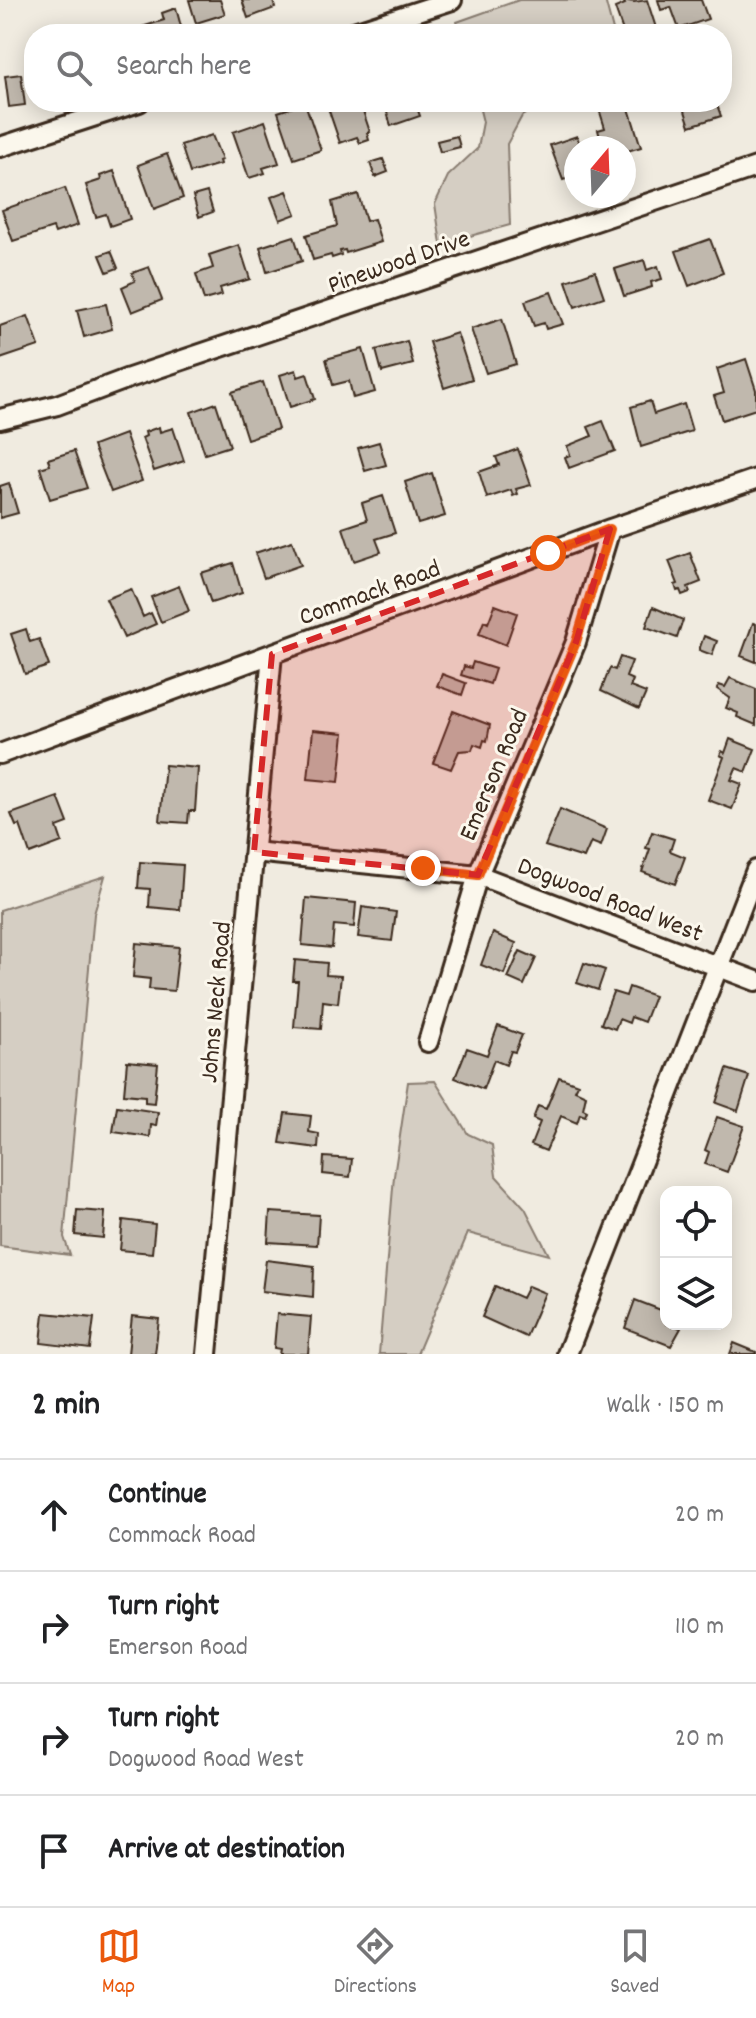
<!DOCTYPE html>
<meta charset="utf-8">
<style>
:root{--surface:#fff;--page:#f2f2f2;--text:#202124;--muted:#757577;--line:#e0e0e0;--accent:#ea580c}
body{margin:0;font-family:Dekko,sans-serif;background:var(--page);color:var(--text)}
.controls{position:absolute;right:24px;bottom:24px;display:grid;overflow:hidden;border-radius:16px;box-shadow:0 4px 20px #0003}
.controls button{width:72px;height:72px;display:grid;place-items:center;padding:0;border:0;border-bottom:2px solid var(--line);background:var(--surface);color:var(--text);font:40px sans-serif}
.compass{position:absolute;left:564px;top:136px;width:72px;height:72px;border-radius:50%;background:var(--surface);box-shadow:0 4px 20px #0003;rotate:19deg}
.stop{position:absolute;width:24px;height:24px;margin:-18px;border:6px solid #ea580c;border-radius:50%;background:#fff}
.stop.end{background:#ea580c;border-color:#fff;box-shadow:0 2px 8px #0008}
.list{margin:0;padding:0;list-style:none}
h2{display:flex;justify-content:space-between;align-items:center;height:104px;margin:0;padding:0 32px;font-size:34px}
h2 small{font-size:26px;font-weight:400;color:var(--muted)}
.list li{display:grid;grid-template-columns:52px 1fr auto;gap:24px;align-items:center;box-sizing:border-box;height:112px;padding:0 32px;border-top:2px solid var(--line)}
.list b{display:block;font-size:30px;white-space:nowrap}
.list p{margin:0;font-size:26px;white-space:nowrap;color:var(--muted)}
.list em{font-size:26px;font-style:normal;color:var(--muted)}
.icon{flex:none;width:44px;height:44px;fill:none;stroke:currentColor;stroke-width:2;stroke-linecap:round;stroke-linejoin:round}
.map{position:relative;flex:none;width:756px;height:1354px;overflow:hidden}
.search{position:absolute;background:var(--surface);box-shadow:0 4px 20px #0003;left:24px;right:24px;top:24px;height:88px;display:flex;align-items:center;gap:20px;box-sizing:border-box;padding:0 28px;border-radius:32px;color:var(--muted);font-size:30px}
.sheet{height:552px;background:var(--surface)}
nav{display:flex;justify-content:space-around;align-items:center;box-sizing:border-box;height:112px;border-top:2px solid var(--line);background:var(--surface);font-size:22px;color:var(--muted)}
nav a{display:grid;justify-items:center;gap:4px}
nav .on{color:var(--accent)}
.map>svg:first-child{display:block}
.green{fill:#d5cec3;stroke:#887c70;stroke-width:2}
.building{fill:#c0b8ad;stroke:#3b2a1e;stroke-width:2}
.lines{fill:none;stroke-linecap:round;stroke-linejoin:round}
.street-casing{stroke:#3b2a1e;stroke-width:24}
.street{stroke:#fbf7ec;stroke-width:18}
.route{stroke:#ea580c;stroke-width:10}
.marked{fill:#d62828;fill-opacity:0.2;stroke:#d62828;stroke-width:6;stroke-dasharray:16 10;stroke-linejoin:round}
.labels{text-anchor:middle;stroke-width:6;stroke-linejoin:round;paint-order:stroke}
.street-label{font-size:26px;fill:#3b2a1e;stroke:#fbf7ec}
</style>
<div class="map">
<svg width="756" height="1354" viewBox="0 0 756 1354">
<rect width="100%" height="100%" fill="#f0ebe0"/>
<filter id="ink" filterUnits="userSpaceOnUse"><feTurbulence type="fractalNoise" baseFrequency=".0125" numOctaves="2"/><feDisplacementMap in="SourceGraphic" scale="16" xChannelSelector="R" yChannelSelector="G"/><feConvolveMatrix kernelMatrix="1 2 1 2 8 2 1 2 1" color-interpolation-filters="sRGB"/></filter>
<g filter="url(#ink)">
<!-- green -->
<path class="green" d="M519 0H605L614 34H460L457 22Z
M478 102H547L522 116 507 144 510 225 441 244 435 204 448 176 478 148 483 122Z
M105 876 94 914 64 1237 70 1255 0 1246V910Z
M435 1081 468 1134 492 1145 496 1176 525 1208 549 1255 468 1233 417 1354H379L394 1176 408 1082Z"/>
<!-- building -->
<path class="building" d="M189 0H220L225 14 196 23Z
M242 0H275L273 1 275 8 248 18Z
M623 0 634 2 647 0 658 34H624L615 8 625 4Z
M658 0H701L708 19 679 29 671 7 661 10Z
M176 8 183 34H144L142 27 164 20 162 13Z
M21 74 25 105 9 107 5 76Z
M326 102H360L370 132 367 133 369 140 360 143 357 137 340 143Z
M384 102H415L420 116 391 126Z
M601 102H627L641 147 624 152V148H603L598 130 605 128 599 109 603 108Z
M682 102H716L721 116 690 126Z
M305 103 321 150 294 159 278 112Z
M265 121 279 163 263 168 265 173 249 178 233 132Z
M212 135 222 160 219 161 220 164 190 173 181 145Z
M457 136 460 147 440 152 437 141Z
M577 136 581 148H576V176L563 180 550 145Z
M167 154 183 198 154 209 138 165Z
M383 159 388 172 375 177 370 163Z
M114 171 130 219 110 226 106 214 96 217 86 185 101 180 100 176Z
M65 188 78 225 55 233 53 228 13 241 2 210Z
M287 191 296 214 280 220 271 197Z
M207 192 213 212 199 217 193 196Z
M358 194 366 221 374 219 381 242 346 253 345 250 340 251 341 255 332 258 331 255 313 260 306 235 337 226 332 202Z
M294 236 302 261 267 272 260 247Z
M710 239 723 273 689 286 676 251Z
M239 245 250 279 220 288 222 295 204 300 196 274 213 268 209 255Z
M111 251 118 268 107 272 100 255Z
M644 260 647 270 658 266 662 279 651 282 652 287 624 296 615 269Z
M149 267 162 300 132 312 122 287 135 281 132 273Z
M595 271 604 297 575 307 566 281Z
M551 292 563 324 546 329 544 323 534 326 525 301Z
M106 304 112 329 84 337 77 310Z
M28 316 39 346 0 359V326Z
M502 319 516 364 486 373 471 329Z
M457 333 472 379 444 388 429 342Z
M407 341 413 364 382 372 376 350Z
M363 349 375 392 353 398 349 381 333 385 326 359Z
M746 359 756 390V409L722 420 714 396 724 393 717 369Z
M296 370 298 377 307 374 315 399 290 407 280 375Z
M263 382 278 429 247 439 232 392Z
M650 401 654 414 684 404 692 431 641 447 631 407Z
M216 403 230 446 205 454 191 412Z
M603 421 615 451 569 468 565 457 570 455 567 446 592 436 588 427Z
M159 427 160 432 173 428 184 461 154 471 142 438 146 436 145 432Z
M125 434 142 481 111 492 93 446Z
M379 442 386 465 365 471 358 448Z
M518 449 531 485 516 489 518 494 513 496 511 490 487 498 479 472 499 465 496 457Z
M74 451 87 488 50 499 40 468 50 465 48 459Z
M432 473 445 516 418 524 405 482Z
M9 483 18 513 0 518V486Z
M383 496 395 533 376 539 381 552 354 561 343 528 367 520 362 503Z
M292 541 301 565 264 578 255 553Z
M690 553 701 582 688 587 690 592 682 595 680 590 677 591 675 585 678 584 669 561Z
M233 563 242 593 211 603 201 573Z
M179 586 189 611 161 622 151 597Z
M131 589 143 617 151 613 156 624 124 638 106 599Z
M495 605 517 613 506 645 479 634 484 621 488 623Z
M653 607 683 620 677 638 646 627Z
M753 623 756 624V662L741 656Z
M26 629 30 642 39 639 49 666 25 674 11 634Z
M704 636 717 641 712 655 699 650Z
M620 657 632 661 626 677 633 680 630 687 646 693 639 709 601 691 610 668 615 670Z
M473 662 495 669 490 684 461 675 464 666 471 668Z
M442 674 466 683 462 695 437 686Z
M730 678 756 689V725L737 717 738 713 726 708 730 698 717 689 719 685 725 687Z
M453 711 490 725 487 741 484 740 482 747 474 744 472 750 459 751 451 769 433 763Z
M313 730 344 733 339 782 308 779Z
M730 739 755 749 746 772 736 768 731 780 742 784 732 809 708 800 724 757 720 755 722 751 725 753Z
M165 765 198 768 195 811H189L188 823 160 821Z
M58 797 68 823 57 827 62 842 30 854 20 825 16 826 11 814Z
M560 809 607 829 601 846 591 842 584 858 545 846Z
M652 832 674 839 670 851 685 857 675 884 642 872 650 849 646 848Z
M140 862 183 865 180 910 149 907 150 889 138 888Z
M306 898 356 903 354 927 334 925 332 948 302 945Z
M362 907 396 912 392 941 358 937Z
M493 933 516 943 504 974 481 965Z
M136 943 179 947 174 991 149 989 150 979 133 977Z
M520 951 536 958 524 985 508 978Z
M295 960 327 963 326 975 341 976 338 1003 323 1001 321 1029 294 1027 298 981H293Z
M584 963 605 970 598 990 577 983Z
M629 987 654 996 644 1022 631 1017 629 1023 619 1019 615 1029 601 1024 613 992 626 996Z
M498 1026 522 1035 515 1052 511 1051 506 1065 494 1060 483 1089 455 1078 467 1048 487 1055Z
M127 1061 158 1064 154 1103 145 1102V1096L124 1094Z
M727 1069 749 1076 738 1111 716 1103Z
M559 1077 578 1084 575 1090 586 1095 583 1109 587 1111 585 1116 580 1114 577 1123 561 1116 546 1151 531 1145 540 1122 533 1119 538 1106 546 1109Z
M117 1106 158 1112 156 1126 151 1125 150 1137 113 1132Z
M285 1113 311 1116 309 1132 319 1134 318 1148 280 1143Z
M717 1117 744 1126 727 1172 705 1164 709 1152 705 1150Z
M324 1157 352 1159 350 1177 323 1174Z
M77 1210 105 1212 103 1238 75 1235Z
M270 1212 319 1215 317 1245 268 1242Z
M123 1220 155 1224 152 1253 120 1250Z
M266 1260 314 1266 313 1297 262 1291Z
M495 1286 522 1298 528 1286 545 1293 526 1337 482 1317Z
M635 1300 666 1312V1324H679L678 1327 681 1328 671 1346 625 1328Z
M44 1313 94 1318 90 1349 41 1343Z
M277 1314 311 1317 308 1354H279L280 1349 274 1348Z
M132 1316 159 1319 155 1354H128Z
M734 1343 756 1352V1354H730Z"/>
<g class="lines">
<defs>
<path id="street" d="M348 34 452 0
M0 147 139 102
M0 419 57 405 129 378 756 167
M0 754 610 529 756 479
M254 852 478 875 756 981
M428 1042 478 875 576 642 610 529
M207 1354 272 654
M567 1354 756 870"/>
</defs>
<!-- street casing -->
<use href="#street" class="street-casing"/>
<!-- street -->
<use href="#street" class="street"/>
</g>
</g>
<g class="lines" filter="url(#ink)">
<!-- route -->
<path class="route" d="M423 868 478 875 576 642 610 529 548 553"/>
</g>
<!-- marked area -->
<path class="marked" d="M610 529 576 642 478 875 254 852 272 654Z"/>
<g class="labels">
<!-- street labels -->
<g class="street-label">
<text transform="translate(398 260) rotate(-19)" y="9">Pinewood Drive</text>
<text transform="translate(369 591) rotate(-20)" y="9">Commack Road</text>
<text transform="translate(492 774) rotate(-67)" y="9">Emerson Road</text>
<text transform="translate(611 898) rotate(21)" y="9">Dogwood Road West</text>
<text transform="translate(214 1002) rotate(-85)" y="9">Johns Neck Road</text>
</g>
</g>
</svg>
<div class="controls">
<button><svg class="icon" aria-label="locate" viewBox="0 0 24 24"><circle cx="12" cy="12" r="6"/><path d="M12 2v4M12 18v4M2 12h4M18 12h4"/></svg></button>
<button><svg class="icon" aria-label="layers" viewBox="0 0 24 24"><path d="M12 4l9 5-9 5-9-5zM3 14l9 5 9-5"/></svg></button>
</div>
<svg class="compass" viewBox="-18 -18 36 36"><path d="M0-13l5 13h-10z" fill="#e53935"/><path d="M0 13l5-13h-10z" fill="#757577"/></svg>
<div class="stop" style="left:548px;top:553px"></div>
<div class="stop end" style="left:423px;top:868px"></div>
<div class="search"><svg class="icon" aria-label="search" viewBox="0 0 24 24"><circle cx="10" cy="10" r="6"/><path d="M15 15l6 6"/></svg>Search here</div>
</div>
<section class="sheet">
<h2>2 min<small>Walk · 150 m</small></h2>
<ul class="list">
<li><svg class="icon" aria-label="ahead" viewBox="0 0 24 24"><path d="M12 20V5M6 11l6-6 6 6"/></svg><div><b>Continue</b><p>Commack Road</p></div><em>20 m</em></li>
<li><svg class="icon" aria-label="right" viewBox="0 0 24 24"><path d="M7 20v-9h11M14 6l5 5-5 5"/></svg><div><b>Turn right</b><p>Emerson Road</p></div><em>110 m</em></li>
<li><svg class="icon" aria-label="right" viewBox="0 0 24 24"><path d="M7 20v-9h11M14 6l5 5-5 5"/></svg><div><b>Turn right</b><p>Dogwood Road West</p></div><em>20 m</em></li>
<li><svg class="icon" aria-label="arrive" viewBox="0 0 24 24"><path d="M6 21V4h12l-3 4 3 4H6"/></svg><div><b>Arrive at destination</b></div></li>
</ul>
</section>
<nav>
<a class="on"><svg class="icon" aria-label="map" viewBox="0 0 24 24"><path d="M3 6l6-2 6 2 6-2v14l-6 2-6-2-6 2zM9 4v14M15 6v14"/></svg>Map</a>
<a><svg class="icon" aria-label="directions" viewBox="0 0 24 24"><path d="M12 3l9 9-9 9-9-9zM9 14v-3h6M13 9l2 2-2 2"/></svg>Directions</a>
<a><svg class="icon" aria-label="saved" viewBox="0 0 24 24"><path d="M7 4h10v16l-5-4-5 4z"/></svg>Saved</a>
</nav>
